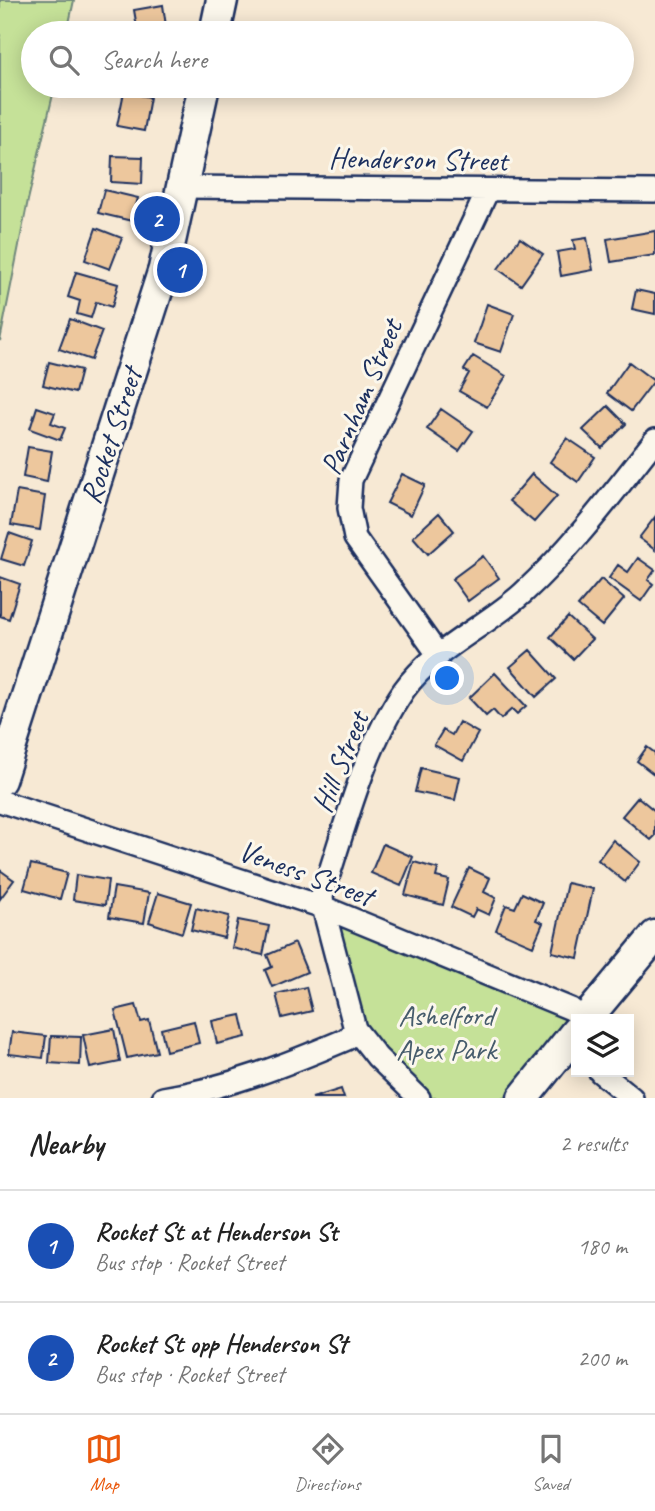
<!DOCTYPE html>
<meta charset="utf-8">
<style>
:root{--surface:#fff;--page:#f2f2f2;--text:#222;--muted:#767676;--line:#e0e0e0;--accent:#ea580c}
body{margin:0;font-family:Caveat,sans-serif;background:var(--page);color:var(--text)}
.controls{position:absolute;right:21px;bottom:21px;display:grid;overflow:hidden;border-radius:0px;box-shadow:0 4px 18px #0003}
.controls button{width:63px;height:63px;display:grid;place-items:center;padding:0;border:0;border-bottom:2px solid var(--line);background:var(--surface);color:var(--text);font:35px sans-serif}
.you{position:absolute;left:448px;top:679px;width:24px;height:24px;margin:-18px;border:5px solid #fff;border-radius:50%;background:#1a73e8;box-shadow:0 0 0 10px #1a73e833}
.badge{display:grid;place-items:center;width:46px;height:46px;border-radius:50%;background:var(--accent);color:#fff;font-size:23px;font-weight:700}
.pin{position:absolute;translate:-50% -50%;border:4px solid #fff;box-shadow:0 2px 7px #0006}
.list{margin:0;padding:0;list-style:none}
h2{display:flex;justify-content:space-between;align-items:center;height:91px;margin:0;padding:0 28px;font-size:30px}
h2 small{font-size:23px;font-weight:400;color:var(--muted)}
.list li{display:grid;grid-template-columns:46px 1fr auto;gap:21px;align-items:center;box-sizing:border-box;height:112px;padding:0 28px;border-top:2px solid var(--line)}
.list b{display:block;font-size:26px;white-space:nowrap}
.list p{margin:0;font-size:23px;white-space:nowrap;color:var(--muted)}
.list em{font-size:23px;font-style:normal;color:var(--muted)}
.icon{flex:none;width:38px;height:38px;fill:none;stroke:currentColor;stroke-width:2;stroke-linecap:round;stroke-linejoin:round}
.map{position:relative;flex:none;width:655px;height:1098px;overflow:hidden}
.search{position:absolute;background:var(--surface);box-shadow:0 4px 18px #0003;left:21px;right:21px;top:21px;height:77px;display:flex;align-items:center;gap:18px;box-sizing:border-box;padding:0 24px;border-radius:38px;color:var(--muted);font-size:26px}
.sheet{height:315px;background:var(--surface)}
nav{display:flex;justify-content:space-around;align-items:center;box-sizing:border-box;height:98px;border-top:2px solid var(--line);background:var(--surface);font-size:19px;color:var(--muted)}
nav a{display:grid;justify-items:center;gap:4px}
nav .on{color:var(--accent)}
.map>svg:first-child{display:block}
.green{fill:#c5e198;stroke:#70887b;stroke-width:2}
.building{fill:#edc79d;stroke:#1b2f5e;stroke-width:2}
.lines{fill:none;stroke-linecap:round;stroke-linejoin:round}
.street-casing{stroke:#1b2f5e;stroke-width:26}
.secondary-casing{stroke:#1b2f5e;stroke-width:35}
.street{stroke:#fbf7ec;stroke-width:21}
.secondary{stroke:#fbf7ec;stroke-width:30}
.labels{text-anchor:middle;stroke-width:6;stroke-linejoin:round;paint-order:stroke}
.street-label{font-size:30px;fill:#1b2f5e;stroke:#fbf7ec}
.park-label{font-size:30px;fill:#465c6c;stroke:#fbf7ec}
</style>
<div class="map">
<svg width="655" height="1098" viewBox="0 0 655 1098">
<rect width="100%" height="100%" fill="#f7e9d4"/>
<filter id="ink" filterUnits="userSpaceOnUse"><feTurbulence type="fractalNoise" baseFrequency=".0143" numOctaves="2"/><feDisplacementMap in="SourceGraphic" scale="14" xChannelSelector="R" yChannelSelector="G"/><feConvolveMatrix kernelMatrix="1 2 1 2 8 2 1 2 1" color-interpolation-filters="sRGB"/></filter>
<g filter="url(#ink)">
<!-- green -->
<path class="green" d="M0 0H74L67 33H33V86H55L28 200 0 341Z
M323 907 583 1019 523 1098H419L355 1029Z"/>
<!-- building -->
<path class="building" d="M163 5 167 33H138L134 10Z
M124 92 150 97 144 131 117 126Z
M112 156 143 157 142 184 111 182Z
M104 190 138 198 132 221 98 213Z
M96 228 122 238 110 269 85 260Z
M655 231V255L611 262 607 239Z
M520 238 543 254 521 285 498 269Z
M587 238 593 270 561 276 557 252 575 249 573 240Z
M76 272 118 284 112 307 96 302 91 318 77 314 80 301 68 297Z
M636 290 655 294V314L632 309Z
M487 304 514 314 501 352 474 343Z
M70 319 102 331 91 360 59 349Z
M473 356 506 376 487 407 459 391 469 373 464 370Z
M49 362 81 370 75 393 43 385Z
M629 362 654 381 631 411 607 393Z
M608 406 626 424 602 448 583 430Z
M37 407 55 413 51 423 65 428 60 440 30 429Z
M441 409 473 431 459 451 427 429Z
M567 438 595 457 578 482 550 462Z
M28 447 52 451 47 482 23 477Z
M402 474 425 485 411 515 387 503Z
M532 474 557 496 534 522 509 501Z
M17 491 45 496 40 530 11 525Z
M439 513 454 531 428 554 413 537Z
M655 517V550L639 538Z
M9 533 32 541 24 566 1 559Z
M483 556 499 578 468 601 452 579Z
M638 558 655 570 648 580 653 584 641 601 609 578 618 565 628 572Z
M0 577 20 584 9 619 0 616Z
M601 579 624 599 602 626 578 606Z
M568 617 592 639 573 659 550 637Z
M530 650 556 679 536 697 510 667Z
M495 673 526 706 517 714 512 709 501 719 493 710 486 716 469 698Z
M459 722 478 733 463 761 434 745 443 730 452 735Z
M647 747 655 753V775L637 761Z
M421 768 460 777 455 800 415 792Z
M638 797 655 811V836L651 840 622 816Z
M613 840 640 862 625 882 598 860Z
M383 844 413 857 401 886 371 873Z
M414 862 438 869 436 877 449 880 443 905 405 895Z
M31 864 67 873 60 899 24 889Z
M469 868 490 878 484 892 496 898 489 915 476 909 472 917 451 907Z
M0 870 14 880 0 899Z
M76 875 108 880 105 905 73 900Z
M567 883 593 889 578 958 552 952Z
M114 887 149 893 144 923 109 917Z
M158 893 191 903 182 933 149 922Z
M522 893 543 903 536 920 543 923 533 946 496 930 506 905 515 908Z
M196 908 229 916 224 938 191 930Z
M238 920 269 926 263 955 232 948Z
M295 943 307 972 272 987 265 970 272 967 267 955Z
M306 987 312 1011 282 1018 276 994Z
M136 1005 141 1022 149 1020 157 1052 127 1058 115 1010Z
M241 1015 246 1037 217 1044 212 1021Z
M194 1021 199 1043 166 1051 161 1029Z
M114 1029 120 1062 90 1068 83 1035Z
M12 1032 46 1036 43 1058 9 1054Z
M51 1036 81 1037 80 1065 49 1063Z
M341 1089 344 1098H312Z"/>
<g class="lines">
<defs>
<path id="street" d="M181 187 655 191
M439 656 355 538 349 508 351 480 488 190
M0 801 323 907 571 1009 584 1019
M600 1072 632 1098
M163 1098C228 1088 288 1064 347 1039L355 1029
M419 1098 377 1057 355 1029 323 907 322 896C345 828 363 750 404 690 433 649 487 626 523 593 573 547 613 493 655 440"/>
<path id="secondary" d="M215 33 222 0
M0 780 164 269 204 86
M586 1019 655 936
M523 1098 576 1032"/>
</defs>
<!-- street casing -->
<use href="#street" class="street-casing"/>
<!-- secondary casing -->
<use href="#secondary" class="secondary-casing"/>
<!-- street -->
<use href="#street" class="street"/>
<!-- secondary -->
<use href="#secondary" class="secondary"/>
</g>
</g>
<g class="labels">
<!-- street labels -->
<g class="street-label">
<text transform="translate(418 159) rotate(1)" y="10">Henderson Street</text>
<text transform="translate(361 397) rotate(-67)" y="10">Parnham Street</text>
<text transform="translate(111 436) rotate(-72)" y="10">Rocket Street</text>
<text transform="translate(340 762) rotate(-68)" y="10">Hill Street</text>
<text transform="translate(306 873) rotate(20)" y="10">Veness Street</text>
</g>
<!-- park labels -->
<g class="park-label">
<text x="446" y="1025">Ashelford<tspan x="446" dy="34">Apex Park</tspan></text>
</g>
</g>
</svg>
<div class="controls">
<button><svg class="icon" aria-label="layers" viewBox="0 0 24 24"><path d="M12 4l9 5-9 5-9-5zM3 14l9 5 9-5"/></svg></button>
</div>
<div class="you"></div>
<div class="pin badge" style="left:180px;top:270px;background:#1a4fb4">1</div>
<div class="pin badge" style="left:157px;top:219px;background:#1a4fb4">2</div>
<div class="search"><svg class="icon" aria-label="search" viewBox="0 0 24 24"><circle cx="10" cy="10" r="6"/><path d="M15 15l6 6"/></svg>Search here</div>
</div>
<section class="sheet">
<h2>Nearby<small>2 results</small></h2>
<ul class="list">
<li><span class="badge" style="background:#1a4fb4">1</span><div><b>Rocket St at Henderson St</b><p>Bus stop · Rocket Street</p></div><em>180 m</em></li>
<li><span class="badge" style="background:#1a4fb4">2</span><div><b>Rocket St opp Henderson St</b><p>Bus stop · Rocket Street</p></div><em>200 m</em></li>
</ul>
</section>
<nav>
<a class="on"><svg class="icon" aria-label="map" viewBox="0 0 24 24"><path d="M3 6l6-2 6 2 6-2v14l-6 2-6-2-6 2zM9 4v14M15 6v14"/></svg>Map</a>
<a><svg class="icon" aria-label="directions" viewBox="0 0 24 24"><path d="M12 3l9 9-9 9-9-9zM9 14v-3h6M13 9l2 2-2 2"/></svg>Directions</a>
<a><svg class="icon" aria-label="saved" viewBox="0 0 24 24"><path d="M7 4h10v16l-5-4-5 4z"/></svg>Saved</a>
</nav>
